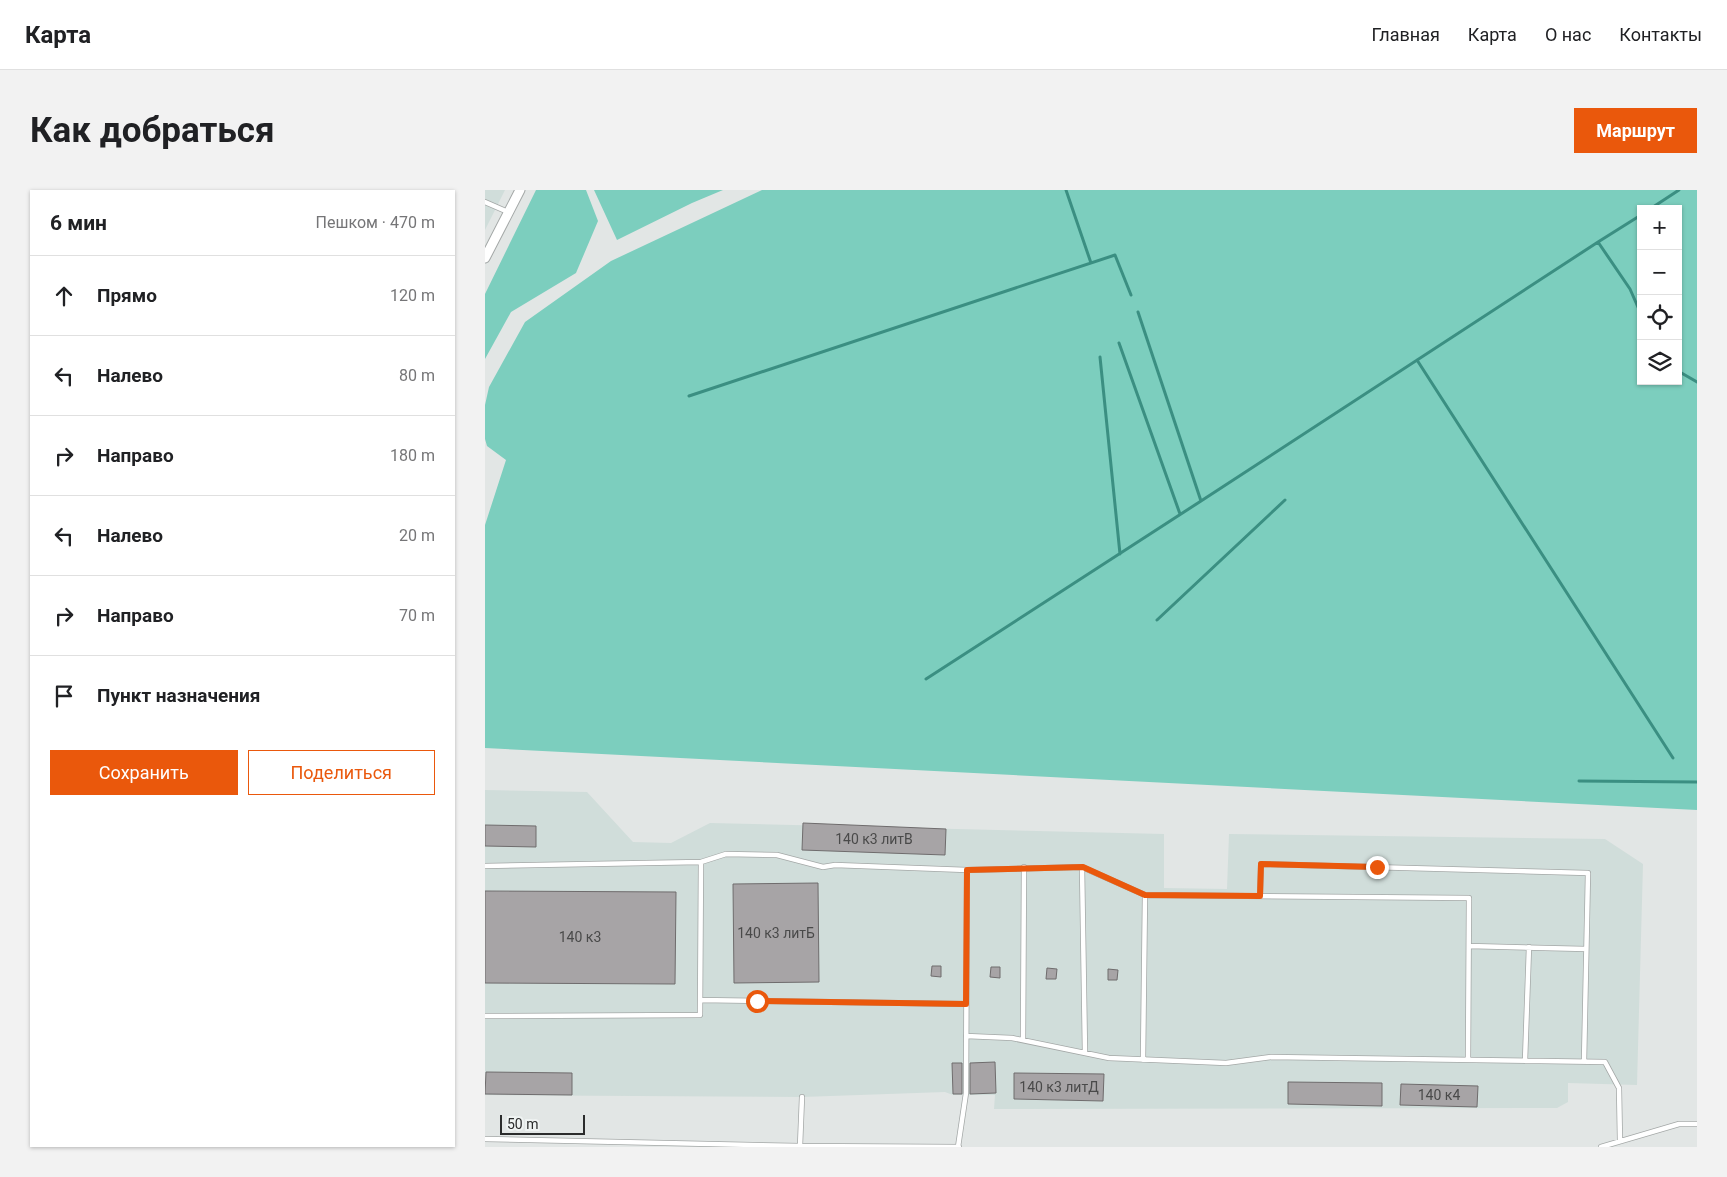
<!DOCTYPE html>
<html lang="ru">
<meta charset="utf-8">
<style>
:root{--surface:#fff;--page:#f2f2f2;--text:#202124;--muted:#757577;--line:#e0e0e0;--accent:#ea580c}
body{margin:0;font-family:Roboto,sans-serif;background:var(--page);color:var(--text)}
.controls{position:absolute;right:15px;top:15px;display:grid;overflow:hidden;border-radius:0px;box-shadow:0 1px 4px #0004}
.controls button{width:45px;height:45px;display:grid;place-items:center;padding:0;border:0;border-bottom:1px solid var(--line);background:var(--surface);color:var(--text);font:25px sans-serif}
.scale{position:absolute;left:15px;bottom:12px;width:85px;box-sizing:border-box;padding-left:5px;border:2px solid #2b2c2c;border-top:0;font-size:14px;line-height:18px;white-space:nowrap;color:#2b2c2c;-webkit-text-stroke:4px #eff3f2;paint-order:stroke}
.stop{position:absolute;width:15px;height:15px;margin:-11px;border:4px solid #ea580c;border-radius:50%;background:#fff}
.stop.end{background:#ea580c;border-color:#fff;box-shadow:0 1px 5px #0008}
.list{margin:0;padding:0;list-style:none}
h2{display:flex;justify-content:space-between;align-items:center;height:65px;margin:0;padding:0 20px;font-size:21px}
h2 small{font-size:16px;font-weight:400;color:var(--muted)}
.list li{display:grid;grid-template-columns:32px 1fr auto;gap:15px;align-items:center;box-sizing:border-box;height:80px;padding:0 20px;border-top:1px solid var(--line)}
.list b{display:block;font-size:19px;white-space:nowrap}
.list em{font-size:16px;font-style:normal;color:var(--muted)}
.actions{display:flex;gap:10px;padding:15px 20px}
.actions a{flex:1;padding:11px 0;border:1px solid var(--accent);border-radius:0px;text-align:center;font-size:18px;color:var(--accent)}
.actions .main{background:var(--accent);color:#fff}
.icon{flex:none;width:28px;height:28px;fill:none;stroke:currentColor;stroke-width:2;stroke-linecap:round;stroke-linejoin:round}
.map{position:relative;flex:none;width:1212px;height:957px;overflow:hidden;border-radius:0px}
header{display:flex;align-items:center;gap:30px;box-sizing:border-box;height:70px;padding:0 25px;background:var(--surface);border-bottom:1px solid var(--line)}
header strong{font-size:24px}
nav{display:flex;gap:28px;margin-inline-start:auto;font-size:18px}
.intro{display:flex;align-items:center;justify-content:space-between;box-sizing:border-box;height:120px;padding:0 30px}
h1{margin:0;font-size:35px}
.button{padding:12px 22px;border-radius:0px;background:var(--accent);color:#fff;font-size:18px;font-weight:700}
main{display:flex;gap:30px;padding:0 30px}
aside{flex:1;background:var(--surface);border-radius:0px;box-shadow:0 1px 4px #0004}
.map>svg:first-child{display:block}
.built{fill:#d0ddda}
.green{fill:#7ccebe;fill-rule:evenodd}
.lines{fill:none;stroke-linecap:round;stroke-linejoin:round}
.stream{stroke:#3b8f82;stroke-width:3}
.building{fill:#a7a4a6;stroke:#6f6c6d}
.service-casing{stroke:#a4a8a7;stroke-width:6}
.minor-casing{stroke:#a4a8a7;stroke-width:11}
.service{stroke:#fff;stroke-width:4.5}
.minor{stroke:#fff;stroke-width:9}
.route{stroke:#ea580c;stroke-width:6}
.labels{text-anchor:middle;stroke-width:4;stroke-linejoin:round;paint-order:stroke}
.number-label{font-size:14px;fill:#4a4a4a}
</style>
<header>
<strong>Карта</strong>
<nav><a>Главная</a><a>Карта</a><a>О нас</a><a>Контакты</a></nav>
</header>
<div class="intro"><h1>Как добраться</h1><a class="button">Маршрут</a></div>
<main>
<aside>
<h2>6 мин<small>Пешком · 470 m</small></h2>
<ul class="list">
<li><svg class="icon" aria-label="ahead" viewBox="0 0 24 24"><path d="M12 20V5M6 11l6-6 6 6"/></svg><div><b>Прямо</b></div><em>120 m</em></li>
<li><svg class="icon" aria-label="left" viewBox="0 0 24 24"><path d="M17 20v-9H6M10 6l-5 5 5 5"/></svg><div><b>Налево</b></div><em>80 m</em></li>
<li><svg class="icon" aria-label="right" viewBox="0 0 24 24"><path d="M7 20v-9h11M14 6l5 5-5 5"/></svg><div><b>Направо</b></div><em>180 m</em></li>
<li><svg class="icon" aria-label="left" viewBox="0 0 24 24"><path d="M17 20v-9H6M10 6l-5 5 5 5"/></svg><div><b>Налево</b></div><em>20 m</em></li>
<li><svg class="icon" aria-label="right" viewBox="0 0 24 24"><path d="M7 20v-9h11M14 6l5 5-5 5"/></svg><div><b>Направо</b></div><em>70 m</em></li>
<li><svg class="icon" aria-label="arrive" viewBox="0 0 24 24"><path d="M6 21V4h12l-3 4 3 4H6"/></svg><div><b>Пункт назначения</b></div></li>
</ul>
<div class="actions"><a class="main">Сохранить</a><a>Поделиться</a></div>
</aside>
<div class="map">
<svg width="1212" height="957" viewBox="0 0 1212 957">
<rect width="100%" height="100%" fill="#e2e6e5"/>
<!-- built -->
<path class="built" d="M0 0H20L0 40Z
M0 600 102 602 148 652 186 653 225 633 679 644V698L742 699 744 644 1120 649 1158 674 1152 895 1083 893V912L1072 918 509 919 510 905H468L460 902 317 907 0 905Z"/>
<!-- green -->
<path class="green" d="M51 0H101L113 31 91 83 26 122 0 169V104Z
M109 0H238L207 13 132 50Z
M277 0H1212V620L0 558V335L21 270 2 256 0 249V215L4 197 40 132 126 71ZM1156 19H1193V191H1156Z"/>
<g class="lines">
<!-- stream -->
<path class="stream" d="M581 0 606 73
M1165 19 1194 0
M1156 25 1113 52 1145 99 1156 124
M653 122 716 311 1113 52
M634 153 695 324
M615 167 635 364
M932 170 1188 568
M1193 181 1212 192
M204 206 630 65 646 105
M672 430 800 310
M441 489 716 311
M1094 591 1212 592"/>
</g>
<!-- building -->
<path class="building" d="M318 633 461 639 460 665 317 660Z
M0 635 51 636V657L0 656Z
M333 693 334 792 249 793 248 694Z
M0 701 191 702 190 794 0 793Z
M447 776H456V787L446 786Z
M506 777H515V788L505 787Z
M562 778 572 779 571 789H561Z
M623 779 633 780 632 790H623Z
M510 872 511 903 485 904V873Z
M467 873H477V904H468Z
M1 882 87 883V905L0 904Z
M529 883 619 884 618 911 529 909Z
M803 892 897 893V916L803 914Z
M916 894 993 896 992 917 915 915Z"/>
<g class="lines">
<defs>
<path id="service" d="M0 12 23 22
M0 676 216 672 241 664 292 665 338 677 350 675 482 680 481 903 473 957
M597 677 600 863
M482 680 597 677 660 705 984 708 983 870
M775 706 776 674 1103 683 1099 872
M984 756 1101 759
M215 810 481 814
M0 826 215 825 216 672
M481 846 527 848 624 868 741 873 786 867 1120 872 1134 898 1135 951
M538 850 539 677
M658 870 660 705
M1040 871 1044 757
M0 949 315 956 474 957
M315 956 317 907
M1116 957 1194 934H1212"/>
<path id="minor" d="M0 68 35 0"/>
</defs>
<!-- service casing -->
<use href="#service" class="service-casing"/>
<!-- minor casing -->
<use href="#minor" class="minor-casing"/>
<!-- service -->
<use href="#service" class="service"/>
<!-- minor -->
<use href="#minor" class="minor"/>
</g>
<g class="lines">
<!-- route -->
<path class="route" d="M272 811 481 814 482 680 598 677 660 705 775 706 776 674 892 677"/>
</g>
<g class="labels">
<!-- number labels -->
<g class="number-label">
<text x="389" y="654">140 к3 литВ</text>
<text x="291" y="748">140 к3 литБ</text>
<text x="95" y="752">140 к3</text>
<text x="574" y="902">140 к3 литД</text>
<text x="954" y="910">140 к4</text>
</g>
</g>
</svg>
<div class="controls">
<button>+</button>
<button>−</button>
<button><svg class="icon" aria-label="locate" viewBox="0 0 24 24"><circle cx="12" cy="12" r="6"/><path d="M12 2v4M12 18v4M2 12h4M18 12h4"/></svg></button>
<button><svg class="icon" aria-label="layers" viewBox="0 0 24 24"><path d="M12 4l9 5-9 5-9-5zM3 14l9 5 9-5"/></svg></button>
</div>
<div class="scale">50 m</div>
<div class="stop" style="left:272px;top:811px"></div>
<div class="stop end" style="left:892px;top:677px"></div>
</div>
</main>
